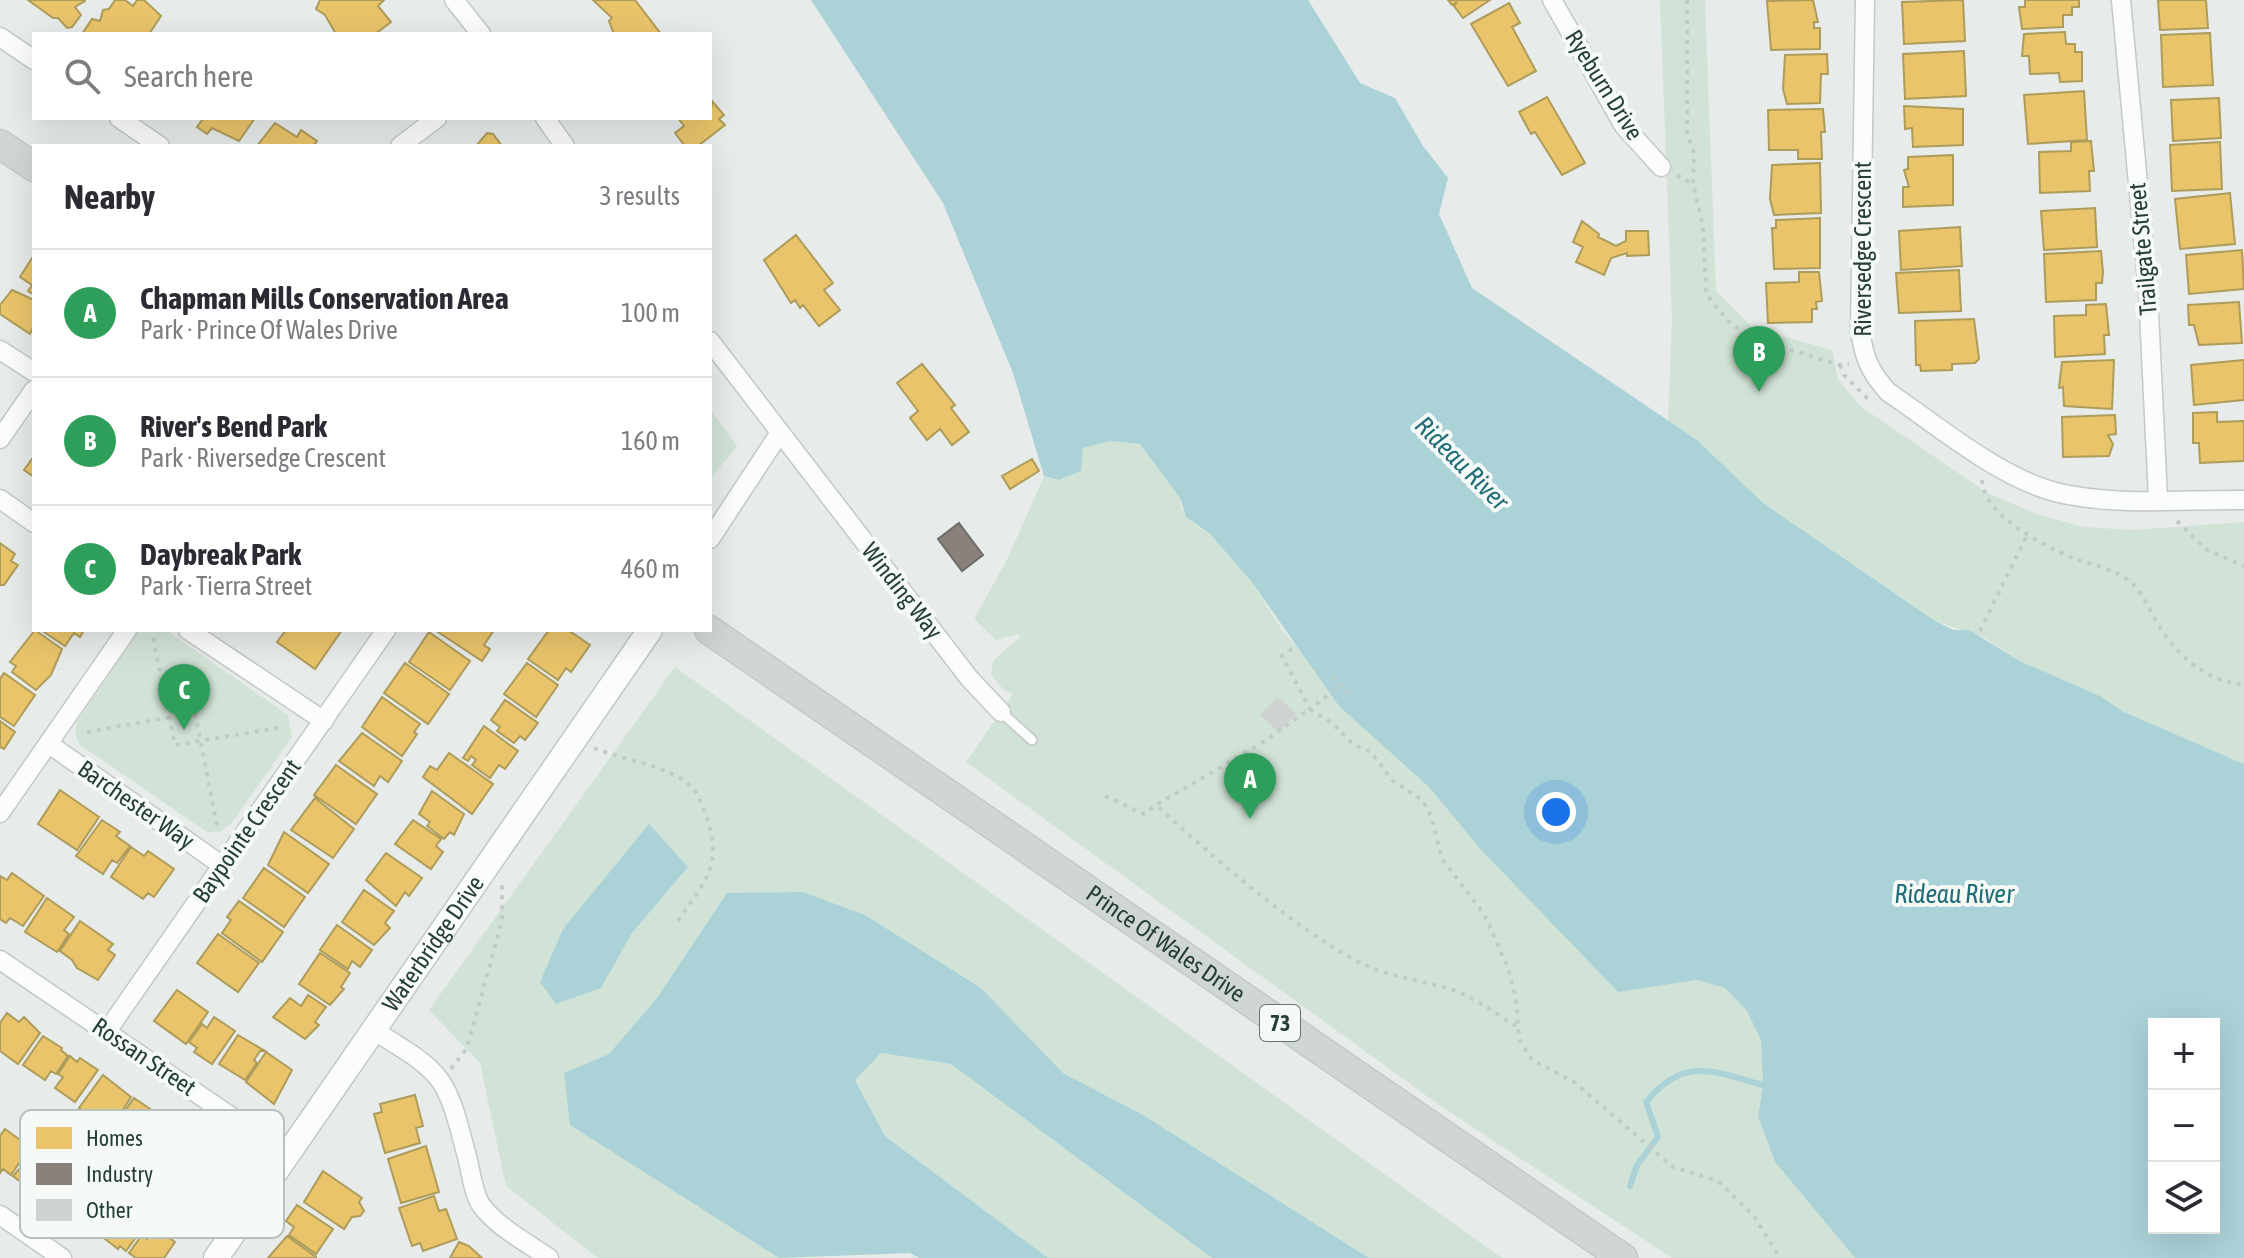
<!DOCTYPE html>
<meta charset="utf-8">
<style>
:root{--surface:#fff;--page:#f2f2f3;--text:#2b2b33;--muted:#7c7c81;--line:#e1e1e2;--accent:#ea580c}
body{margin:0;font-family:"Asap Condensed",sans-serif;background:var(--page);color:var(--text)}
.controls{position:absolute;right:24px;bottom:24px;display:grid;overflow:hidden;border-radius:0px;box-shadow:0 8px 32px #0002}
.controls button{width:72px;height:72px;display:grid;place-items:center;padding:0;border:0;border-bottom:2px solid var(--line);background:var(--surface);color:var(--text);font:40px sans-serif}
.you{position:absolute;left:1556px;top:812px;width:28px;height:28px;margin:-20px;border:6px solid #fff;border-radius:50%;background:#1a73e8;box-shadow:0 0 0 12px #1a73e833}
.badge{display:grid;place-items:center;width:52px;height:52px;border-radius:50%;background:var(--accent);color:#fff;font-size:26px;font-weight:700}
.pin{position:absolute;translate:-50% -66px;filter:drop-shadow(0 2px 4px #0008)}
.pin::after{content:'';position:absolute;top:42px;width:28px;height:24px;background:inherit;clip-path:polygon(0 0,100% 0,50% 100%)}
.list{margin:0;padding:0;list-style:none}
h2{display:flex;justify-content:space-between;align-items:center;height:104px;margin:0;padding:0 32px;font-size:34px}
h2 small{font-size:26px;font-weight:400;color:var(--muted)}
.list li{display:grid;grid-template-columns:52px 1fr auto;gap:24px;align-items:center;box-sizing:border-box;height:128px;padding:0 32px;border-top:2px solid var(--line)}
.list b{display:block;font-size:30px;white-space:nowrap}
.list p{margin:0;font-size:26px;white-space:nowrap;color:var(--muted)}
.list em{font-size:26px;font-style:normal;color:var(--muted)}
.icon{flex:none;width:44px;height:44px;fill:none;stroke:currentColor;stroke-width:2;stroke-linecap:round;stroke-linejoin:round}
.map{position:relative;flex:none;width:2244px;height:1258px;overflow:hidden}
.search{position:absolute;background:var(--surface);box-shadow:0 8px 32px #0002;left:32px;top:32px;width:680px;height:88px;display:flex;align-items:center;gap:20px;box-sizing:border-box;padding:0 28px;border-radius:0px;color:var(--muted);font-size:30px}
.panel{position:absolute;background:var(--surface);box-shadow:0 8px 32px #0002;left:32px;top:144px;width:680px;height:488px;border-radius:0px}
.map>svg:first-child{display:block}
.green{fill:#d1e3d6;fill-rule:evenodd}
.water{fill:#aad2d7;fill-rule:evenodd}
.homes{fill:#e9c46a;stroke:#ae9c5a;stroke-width:2}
.industry{fill:#8a817c;stroke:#6c6d67;stroke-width:2}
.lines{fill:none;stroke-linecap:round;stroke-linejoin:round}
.stream{stroke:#aad2d7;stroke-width:6}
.building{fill:#ced2d0;stroke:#cfd4d2;stroke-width:2}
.lane-casing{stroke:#c4c8c6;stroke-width:12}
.street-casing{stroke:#c4c8c6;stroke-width:21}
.secondary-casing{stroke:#c3c9c6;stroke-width:27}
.primary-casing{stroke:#c2cac7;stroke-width:31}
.path{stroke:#c2cbc7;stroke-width:4;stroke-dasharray:4 6;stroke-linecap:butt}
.lane{stroke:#fbfcfc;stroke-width:9}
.street{stroke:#fbfcfc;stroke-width:18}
.secondary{stroke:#fbfcfc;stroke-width:24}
.primary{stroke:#cfd6d4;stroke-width:28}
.labels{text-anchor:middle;stroke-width:8;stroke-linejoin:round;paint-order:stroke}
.shield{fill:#f5faf7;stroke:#637670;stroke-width:2}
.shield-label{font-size:22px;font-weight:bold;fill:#253e36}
.street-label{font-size:24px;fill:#253e36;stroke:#f5faf7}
.water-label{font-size:26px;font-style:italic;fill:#226d77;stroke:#f5faf7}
.key{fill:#f5faf7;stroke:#b7c2bd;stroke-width:2}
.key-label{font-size:22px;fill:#253e36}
</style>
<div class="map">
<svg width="2244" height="1258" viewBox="0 0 2244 1258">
<rect width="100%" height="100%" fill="#e7ebe9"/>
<!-- green -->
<path class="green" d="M1660 0H1705L1716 291 1753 328 1832 350 1838 379 1860 406 1986 492 2036 514 2084 527 2133 530 2244 522V764L2124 712 2100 696 2020 661 1985 638 1935 621 1763 503 1697 440 1668 420 1672 318Z
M710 410 737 446 710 479Z
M1111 441 1140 444 1180 498 1181 508 1195 525 1210 534 1251 581 1284 633 1429 787 1482 851 1618 992 1697 980 1725 988 1747 1011 1761 1040 1763 1085 1758 1117 1775 1162 1855 1258H1672L1442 1107 966 762 1013 694 1004 690 991 675 993 661 1020 637 1019 634 996 640 974 619 1008 558 1044 476 1059 480 1080 471 1083 448Z
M139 630H166L288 715 292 737 231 824 219 832H207L80 745 75 734 77 722Z
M675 667 1502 1258H1369L1143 1115 1063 1073 981 988 865 915 803 892 727 893 657 998 609 1054 564 1073 570 1125 779 1258H598L506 1186 480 1063 429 1010ZM688 867 632 933 601 987 556 1004Z
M881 1053 951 1064 1212 1258H1048L885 1136 855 1079Z"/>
<!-- water -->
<path class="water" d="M811 0H1308L1360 83 1395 98 1423 146 1448 178 1439 214 1472 288 1697 440 1763 503 1935 621 1954 630H1969L2020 661 2100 696 2124 712 2244 764V1258H1855L1775 1162 1758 1117 1763 1085 1761 1040 1747 1011 1725 988 1697 980 1618 992 1482 851 1429 787 1339 706 1251 581 1210 534 1186 517 1180 498 1140 444 1111 441 1083 448 1081 471 1059 480 1044 476 1013 373 943 203ZM2154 1024H2214V1228H2154Z
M649 824 688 867 632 933 601 988 556 1004 540 982 563 929Z
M803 892 865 915 981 988 1063 1073 1143 1115 1369 1258H1212L951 1064 881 1053 855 1080 885 1136 1048 1258H919L910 1253 779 1258 570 1125 564 1073 609 1054 657 998 727 893Z"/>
<!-- homes -->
<path class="homes" d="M28 0H85V1L75 7 81 15 72 27 67 28 58 18H53Z
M115 0H125L133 6 137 0H144L161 16 149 34H82L92 19 100 21 103 10 109 9Z
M320 0H384L378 6 391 22 375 34H336L325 15 316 9Z
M593 0H635L661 34H614L609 21 612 18Z
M1448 0H1490L1463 18 1454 6 1457 2 1452 5Z
M1813 0 1818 22H1814V28H1820V49L1771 50 1767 1Z
M1963 0 1965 41 1904 44 1902 2Z
M2025 0H2079V7H2072V15H2063V27L2022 29 2019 7H2025Z
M2158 0H2206L2208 28 2160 30Z
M1509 3 1520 23 1512 27 1536 71 1508 86 1471 24Z
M2065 32 2066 44H2075V52H2082V81L2060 82 2059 73 2030 74 2029 56H2022L2024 34Z
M2210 33 2213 85 2163 87 2161 35Z
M1964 51 1966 96 1905 99 1903 54Z
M1827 54 1828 74H1821L1820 103 1787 104 1783 89 1785 55Z
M2084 91 2087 140 2028 144 2024 95Z
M1547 97 1585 163 1562 175 1535 132 1531 134 1519 112Z
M2219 98 2221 138 2173 141 2171 100Z
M712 101 724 115 719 119 725 125 698 146H685L675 133 684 126 678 118H710Z
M1904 106 1963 109V145L1913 147 1912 128 1905 129Z
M1823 109 1825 132H1821L1822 159H1798V150H1769L1768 110Z
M198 118H255L239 141 212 128 207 134 197 127 202 120Z
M275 123 297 137 301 130 317 141 313 146H257Z
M487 133 493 134 502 146H471H476Z
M2091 141 2094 171H2089L2090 191 2040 193 2039 152 2071 151V142Z
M2220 142 2222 189 2172 191 2170 145Z
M1953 155V205L1903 207V187H1909L1904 170 1908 169V157Z
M1820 163 1821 213 1774 215 1770 199 1772 165Z
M2230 193 2235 244 2180 249 2175 199Z
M2095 208 2097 247 2044 250 2041 211Z
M1820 218V268L1774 269 1772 228H1776V220Z
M1582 221 1599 234 1598 237 1616 246 1626 241V231H1648L1649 255 1627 256V253L1611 258 1604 275 1576 262 1583 247 1573 242Z
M1960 227 1962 266 1901 270 1899 231Z
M796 235 833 283 824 290 840 310 819 326 803 305 800 308 795 300 791 303 764 260Z
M2242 250 2244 289 2189 294 2186 255Z
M2101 251 2103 272 2102 283H2096V300L2046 302 2044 254Z
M34 255V295L28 291 32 285 20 277Z
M1959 270 1961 311 1899 313 1896 273Z
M1799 272H1819L1822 301 1816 302 1817 309H1812V322L1768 323 1766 283 1799 282Z
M12 290 34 300V325L30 334 0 314V305Z
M2239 302 2242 343 2199 345 2194 325H2189L2188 305Z
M2106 304 2109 335H2104L2105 354 2055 357 2054 316 2086 315V305Z
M1974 319 1979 359 1975 363 1952 364V370L1921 371 1920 365H1916L1915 321Z
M2114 360 2112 409 2064 406 2063 387 2059 388 2062 362Z
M2244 360V400L2194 405 2191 365Z
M922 364 955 405 951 408 969 432 952 445 940 429 927 440 910 418 918 411 897 383Z
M2217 412V422L2244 421V461L2200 463 2199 443H2193V413Z
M2115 415 2116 434 2108 435 2113 444 2109 456 2063 457 2062 417Z
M34 456V477L24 470Z
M1032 459 1039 471 1010 489 1002 476Z
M0 543 15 554 11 561 18 565 4 585H0Z
M35 630 62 649 51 675 36 690 12 672 16 666 10 662Z
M41 630H84L80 637 74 633 65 646Z
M286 630H342L315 669 277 642Z
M435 630H494L484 645 490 649 482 661Z
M549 630H568L590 645 571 672 566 668 558 680 528 659Z
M429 632 470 661 450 690 409 662Z
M405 663 449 694 428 724 384 693Z
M527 663 558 685 536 717 504 694Z
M4 673 35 695 14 726 0 717V679Z
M382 697 420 724 414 732 417 734 402 756 362 727Z
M505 700 538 723 525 740 520 736 514 743 497 731 500 727 491 720Z
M0 721 15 732 4 749 0 747Z
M484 726 518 751 505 769 499 765 490 778 472 765 476 760 471 756 468 761 463 758Z
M362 733 402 761 388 782 380 776 374 786 339 761Z
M449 753 493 784 472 814 423 777 430 766 437 770Z
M336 765 377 794 356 824 314 795Z
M60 790 99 817 77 850 38 824Z
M432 791 464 814 454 835 450 832 444 839 427 826 430 822 419 814Z
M315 798 354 829 333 858 291 830Z
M102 820 120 832 116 836 130 846 117 863 112 860 103 874 76 856Z
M413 820 441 839 436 846 443 852 431 869 395 844Z
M284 832 329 864 308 893 268 865Z
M131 847 144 856 148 851 174 869 154 897 148 893 143 899 111 877Z
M386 853 422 878 409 896 405 892 396 906 366 880Z
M264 868 305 897 284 927 243 898Z
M12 873 44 896 23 926 10 918 6 923 0 919V876L7 880Z
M364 890 394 911 385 923 390 928 374 945 342 922Z
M47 898 74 917 64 930 69 934 57 952 25 932Z
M239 901 283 932 262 962 222 933 231 920 227 917Z
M80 921 113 944 108 950 115 955 98 980 77 968 72 960 60 951Z
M337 925 372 950 360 967 352 961 348 969 320 950Z
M218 934 259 963 238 992 197 963Z
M320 953 350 973 341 987 344 989 330 1005 299 984Z
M177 990 208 1012 186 1044 154 1021Z
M308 995 326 1007 315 1022 319 1025 305 1039 273 1017 290 998 301 1006Z
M7 1013 19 1022 24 1017 40 1033 18 1064 0 1051V1023Z
M214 1017 235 1031 212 1064 194 1052 197 1048 189 1042 202 1024 207 1028Z
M238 1035 265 1051H260L254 1060 257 1063 245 1080 219 1064Z
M43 1036 62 1048 61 1050 68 1056 56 1074 51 1071 45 1080 23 1065Z
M266 1052 292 1070 274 1104 246 1082Z
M70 1056 77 1062 80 1058 98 1070 75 1102 55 1088 63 1077 58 1074Z
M103 1075 131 1097 119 1116 114 1112 105 1126 79 1108Z
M415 1095 423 1126 416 1128 420 1143 385 1153 374 1114 382 1112 380 1104Z
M134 1098 165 1119 144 1151 112 1129Z
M5 1129 30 1147 11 1175 3 1169 0 1173V1136Z
M426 1146 439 1192 401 1203 388 1159Z
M35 1151 57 1166 38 1195 13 1176Z
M323 1171 362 1198 359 1202 364 1211 360 1216 352 1217 344 1229 304 1202Z
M434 1196 439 1211 446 1209 457 1239 423 1251 420 1243 412 1246 399 1208Z
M297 1205 333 1229 316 1254 289 1235 294 1227 286 1221Z
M120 1206 142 1221 135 1230 139 1233 126 1251 120 1246 118 1249 100 1235Z
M155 1228 175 1242 164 1258H136L129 1253 142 1235 147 1239Z
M287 1236 316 1257V1258H268Z
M459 1242 469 1246 482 1258H450Z"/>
<!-- industry -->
<path class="industry" d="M959 523 983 555 962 571 938 539Z"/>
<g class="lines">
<!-- stream -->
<path class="stream" d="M1630 1186 1637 1165 1658 1137 1646 1102C1684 1056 1712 1071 1763 1085"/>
</g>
<!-- building -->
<path class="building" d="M1278 698 1295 714 1279 731 1261 715Z"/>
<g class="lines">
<defs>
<path id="lane" d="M1001 712 1032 740"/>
<path id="street" d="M454 0 481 34
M1552 0 1624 126 1661 167
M1865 0 1860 330C1864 357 1869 371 1888 392 1937 425 1998 477 2055 492 2116 507 2182 499 2244 500
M2121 0 2148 291 2158 499
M0 37 34 60
M119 118 160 146
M545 118 565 146
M400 146 437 118
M710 341 969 678 1001 712
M0 350 34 372
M0 439 34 390
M0 499 34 523
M710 539 779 434
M188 630 324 721
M49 744 223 866
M0 813 127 630
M0 960 288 1155
M373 1030C445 1074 446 1075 467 1157 471 1171 473 1193 481 1205 497 1227 526 1242 549 1258
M107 1031 386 630
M0 1215 62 1258"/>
<g id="secondary">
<path id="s1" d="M216 1258 650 630"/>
</g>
<g id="primary">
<path d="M0 144 34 167"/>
<path id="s2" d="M709 630 1623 1258"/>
</g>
</defs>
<!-- lane casing -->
<use href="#lane" class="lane-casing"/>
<!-- street casing -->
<use href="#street" class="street-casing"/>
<!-- secondary casing -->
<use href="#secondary" class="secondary-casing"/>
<!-- primary casing -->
<use href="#primary" class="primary-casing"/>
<!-- path -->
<path class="path" d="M1687 0V133L1694 153 1693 184 1703 226 1706 291 1711 301 1731 324 1752 338 1840 365 1849 364
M1677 175 1693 184
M1840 365 1844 375 1869 400
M1982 480C1984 516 2043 545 2073 558 2090 565 2109 567 2125 578 2139 587 2146 602 2154 617 2173 652 2203 681 2244 685
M2177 521 2207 550 2244 566
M1980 631 2028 533
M153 638 175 745 283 727
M1292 649 1282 656 1310 709 1341 685
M1333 676 1348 694
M87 732 195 713 217 825
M594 748C623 760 660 764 686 782 697 790 700 801 705 813 725 865 705 881 676 924
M1105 796 1144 814 1156 805
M1516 1026C1496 1014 1474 997 1452 990 1421 980 1388 977 1359 962 1293 928 1211 855 1156 805L1265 741 1310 709 1332 723 1354 745 1371 752 1392 780 1422 800 1431 816 1442 859 1484 914 1508 968 1516 999 1519 1039 1532 1060 1574 1082 1673 1167 1718 1181 1754 1216 1780 1258
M451 1069 467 1048 502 921V884"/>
<!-- lane -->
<use href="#lane" class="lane"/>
<!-- street -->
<use href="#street" class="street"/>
<!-- secondary -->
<use href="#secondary" class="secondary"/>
<!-- primary -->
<use href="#primary" class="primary"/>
</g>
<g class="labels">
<!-- shield labels -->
<rect class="shield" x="1260" y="1005" width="40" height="36" rx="6"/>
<g class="shield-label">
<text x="1280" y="1031">73</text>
</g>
<!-- street labels -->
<g class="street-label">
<text transform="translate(1604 85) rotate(58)" y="8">Ryeburn Drive</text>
<text transform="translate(1863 249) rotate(-90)" y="8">Riversedge Crescent</text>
<text transform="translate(2143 249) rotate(-95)" y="8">Trailgate Street</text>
<text transform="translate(902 591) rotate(52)" y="8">Winding Way</text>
<text transform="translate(136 805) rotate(35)" y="8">Barchester Way</text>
<text transform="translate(247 831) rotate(-55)" y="8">Baypointe Crescent</text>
<text dy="8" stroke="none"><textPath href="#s1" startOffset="382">Waterbridge Drive</textPath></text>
<text dy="8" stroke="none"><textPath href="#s2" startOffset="554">Prince Of Wales Drive</textPath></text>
<text transform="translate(144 1057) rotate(34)" y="8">Rossan Street</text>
</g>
<!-- water labels -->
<g class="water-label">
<text transform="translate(1462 463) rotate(45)" y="9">Rideau River</text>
<text x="1954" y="903">Rideau River</text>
</g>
</g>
<!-- legend -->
<rect x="20" y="1110" width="264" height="128" rx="12" class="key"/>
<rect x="36" y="1127" width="36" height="22" fill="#e9c46a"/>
<rect x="36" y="1163" width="36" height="22" fill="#8a817c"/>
<rect x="36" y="1199" width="36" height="22" fill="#ced2d0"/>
<g class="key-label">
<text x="86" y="1146">Homes</text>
<text x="86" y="1182">Industry</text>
<text x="86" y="1218">Other</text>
</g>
</svg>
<div class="controls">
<button>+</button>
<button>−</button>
<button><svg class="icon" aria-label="layers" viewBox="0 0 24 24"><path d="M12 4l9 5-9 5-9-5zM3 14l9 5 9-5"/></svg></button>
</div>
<div class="you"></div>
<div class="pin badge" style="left:1250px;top:819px;background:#2e9e5b">A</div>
<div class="pin badge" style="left:1759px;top:392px;background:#2e9e5b">B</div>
<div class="pin badge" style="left:184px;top:730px;background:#2e9e5b">C</div>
<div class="search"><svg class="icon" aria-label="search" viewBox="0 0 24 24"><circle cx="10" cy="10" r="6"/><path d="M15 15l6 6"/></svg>Search here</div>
<section class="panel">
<h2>Nearby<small>3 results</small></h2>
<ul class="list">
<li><span class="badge" style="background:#2e9e5b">A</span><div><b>Chapman Mills Conservation Area</b><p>Park · Prince Of Wales Drive</p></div><em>100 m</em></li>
<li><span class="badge" style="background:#2e9e5b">B</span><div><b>River's Bend Park</b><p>Park · Riversedge Crescent</p></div><em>160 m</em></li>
<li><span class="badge" style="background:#2e9e5b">C</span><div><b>Daybreak Park</b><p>Park · Tierra Street</p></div><em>460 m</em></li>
</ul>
</section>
</div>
